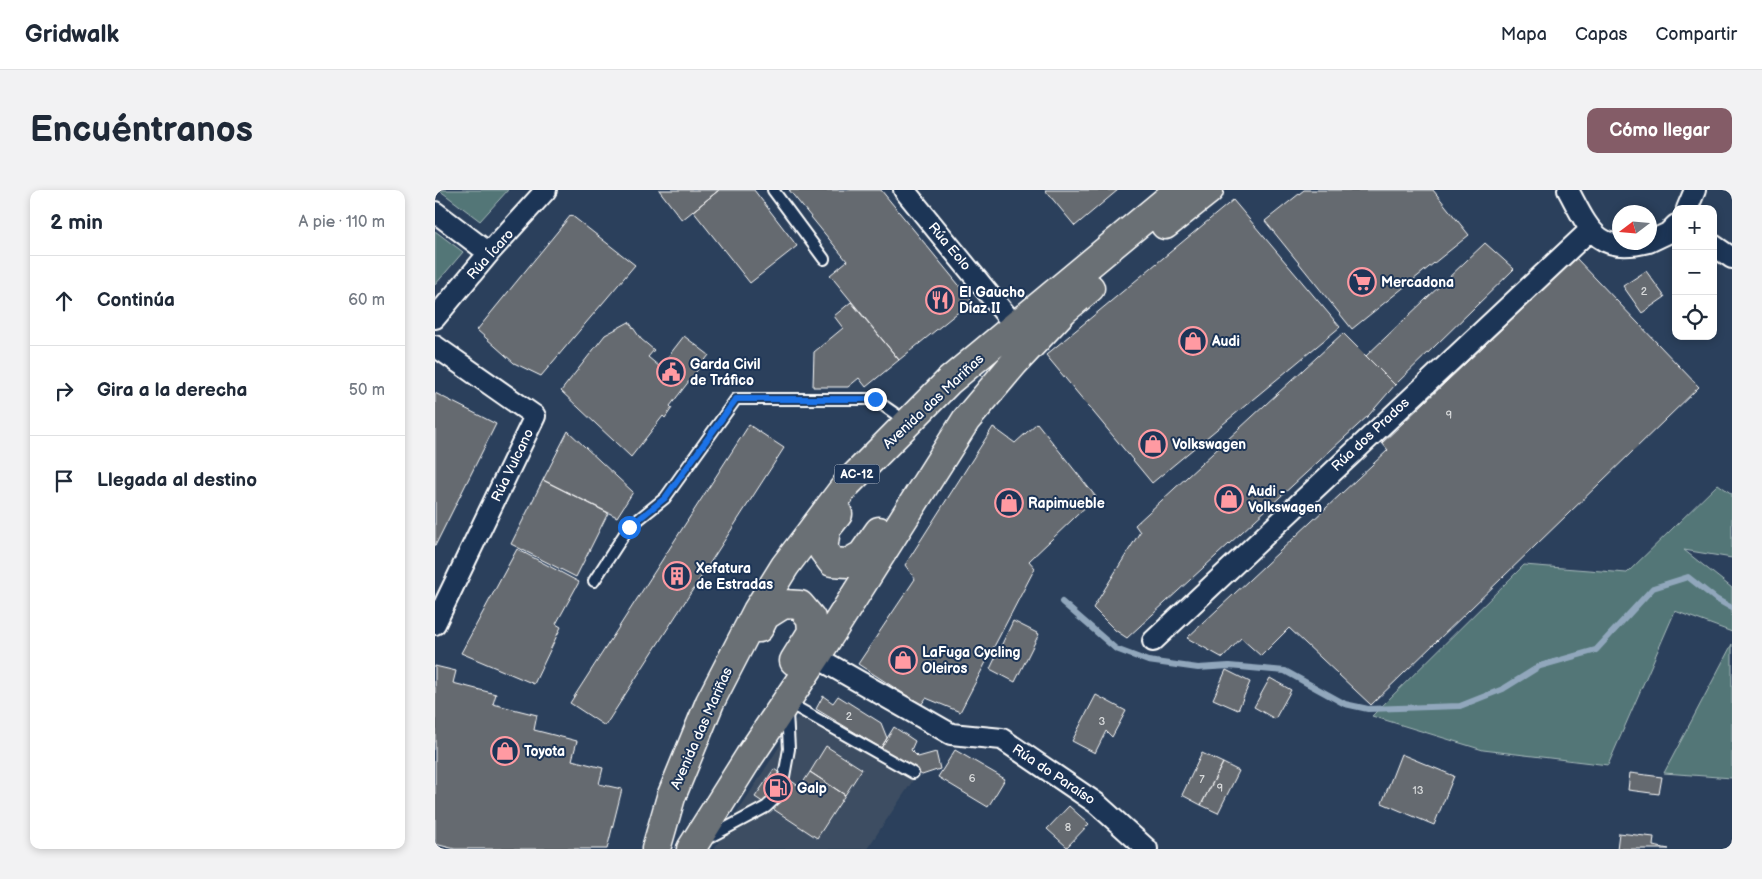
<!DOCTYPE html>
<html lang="es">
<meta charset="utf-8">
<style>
:root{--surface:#fff;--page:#f2f2f3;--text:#1f2937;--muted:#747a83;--line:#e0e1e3;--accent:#845c67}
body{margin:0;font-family:"Balsamiq Sans",sans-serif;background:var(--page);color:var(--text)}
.controls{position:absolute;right:15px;top:15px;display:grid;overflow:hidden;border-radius:10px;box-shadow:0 2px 8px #0003}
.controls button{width:45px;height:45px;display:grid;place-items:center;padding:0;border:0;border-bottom:1px solid var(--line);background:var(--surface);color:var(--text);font:25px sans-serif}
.compass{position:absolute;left:1177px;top:15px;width:45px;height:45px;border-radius:50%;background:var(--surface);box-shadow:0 2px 8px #0003;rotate:254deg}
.stop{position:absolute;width:15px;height:15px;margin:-11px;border:4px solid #1a73e8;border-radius:50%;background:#fff}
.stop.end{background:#1a73e8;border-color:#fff;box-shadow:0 1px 5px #0008}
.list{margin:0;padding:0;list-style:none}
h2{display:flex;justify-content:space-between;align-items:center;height:65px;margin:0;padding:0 20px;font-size:21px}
h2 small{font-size:16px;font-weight:400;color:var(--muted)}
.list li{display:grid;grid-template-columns:32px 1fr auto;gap:15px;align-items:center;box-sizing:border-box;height:90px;padding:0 20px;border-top:1px solid var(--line)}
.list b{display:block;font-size:19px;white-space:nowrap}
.list em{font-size:16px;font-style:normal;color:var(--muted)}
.icon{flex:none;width:28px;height:28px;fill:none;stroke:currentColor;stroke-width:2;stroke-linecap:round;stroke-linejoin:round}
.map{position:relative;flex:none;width:1297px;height:659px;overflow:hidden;border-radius:10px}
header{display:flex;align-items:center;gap:30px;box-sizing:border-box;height:70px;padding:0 25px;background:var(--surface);border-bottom:1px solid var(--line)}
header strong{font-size:24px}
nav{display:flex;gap:28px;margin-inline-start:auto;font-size:18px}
.intro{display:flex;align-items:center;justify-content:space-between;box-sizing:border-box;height:120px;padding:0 30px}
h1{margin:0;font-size:35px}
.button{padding:12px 22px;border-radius:10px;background:var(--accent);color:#fff;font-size:18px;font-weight:700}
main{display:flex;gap:30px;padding:0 30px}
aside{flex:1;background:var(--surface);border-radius:10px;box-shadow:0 2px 8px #0003}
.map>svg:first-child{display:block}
.built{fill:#3c4d62}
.green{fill:#527677;stroke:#a8babb}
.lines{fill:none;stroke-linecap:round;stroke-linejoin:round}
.stream{stroke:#91a7bc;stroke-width:6}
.building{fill:#656a70;stroke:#fff}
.lane-casing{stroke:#fff;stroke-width:14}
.street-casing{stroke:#fff;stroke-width:24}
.highway-casing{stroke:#fff;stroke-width:31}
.lane{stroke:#1d3557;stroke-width:10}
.street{stroke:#1d3557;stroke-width:20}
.highway{stroke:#6a7074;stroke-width:28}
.route{stroke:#1a73e8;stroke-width:6}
.labels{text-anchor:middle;stroke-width:4;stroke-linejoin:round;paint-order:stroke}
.number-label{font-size:11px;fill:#d8dadb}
.shield{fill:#1d3557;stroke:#bbc2cd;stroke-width:1}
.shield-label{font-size:12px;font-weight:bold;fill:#fff}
.street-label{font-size:14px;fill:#fff;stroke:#1d3557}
.poi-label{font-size:14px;font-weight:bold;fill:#fff;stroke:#1d3557;text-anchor:start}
</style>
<header>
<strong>Gridwalk</strong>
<nav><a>Mapa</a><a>Capas</a><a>Compartir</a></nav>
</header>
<div class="intro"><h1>Encuéntranos</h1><a class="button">Cómo llegar</a></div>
<main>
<aside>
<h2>2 min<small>A pie · 110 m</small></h2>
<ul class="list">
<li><svg class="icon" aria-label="ahead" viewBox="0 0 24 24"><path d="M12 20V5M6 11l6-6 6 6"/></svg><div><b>Continúa</b></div><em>60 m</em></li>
<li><svg class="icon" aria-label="right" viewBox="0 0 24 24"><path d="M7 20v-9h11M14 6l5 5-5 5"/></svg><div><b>Gira a la derecha</b></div><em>50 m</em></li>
<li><svg class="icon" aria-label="arrive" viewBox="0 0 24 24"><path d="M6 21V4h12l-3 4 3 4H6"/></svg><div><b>Llegada al destino</b></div></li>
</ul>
</aside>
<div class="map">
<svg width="1297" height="659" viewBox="0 0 1297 659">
<rect width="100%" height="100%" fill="#2b405c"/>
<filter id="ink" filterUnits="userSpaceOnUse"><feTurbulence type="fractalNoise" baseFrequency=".02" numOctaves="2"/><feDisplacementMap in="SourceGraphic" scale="10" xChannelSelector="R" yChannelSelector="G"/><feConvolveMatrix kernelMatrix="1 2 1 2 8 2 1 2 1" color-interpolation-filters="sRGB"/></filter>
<g filter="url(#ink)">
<!-- built -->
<path class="built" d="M369 518 481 586 432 659H279Z"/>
<!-- green -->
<path class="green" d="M4 0H73L45 31Z
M0 41 28 62 0 95Z
M1283 294 1297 304V368L1249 360 1297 398V442L1240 421 1173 575 1048 560 937 526 1089 375 1192 383Z
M1297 454V588L1229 583Z"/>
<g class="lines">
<!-- stream -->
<path class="stream" d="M627 412 681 459 713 471 763 478 794 476 850 481 910 514 933 519 1025 516 1068 499 1105 476 1161 460 1218 398 1253 387 1281 409 1297 418"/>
</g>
<!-- building -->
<path class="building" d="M224 0H284L247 30Z
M284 0H319L362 56 315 93 258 21Z
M354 0H446L537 111 464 170 395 85 412 71Z
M610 0H683L640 36Z
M869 0H998L1034 45 917 139 830 31Z
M798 10 905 137 717 293 611 165Z
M136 25 200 75 106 186 79 173 42 140Z
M1050 53 1079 79 960 195 931 166Z
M1141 68 1264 197 936 515 854 438 826 466 806 448 788 468 752 448 953 260 947 253Z
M1211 81 1230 107 1207 123 1188 96Z
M416 112 464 170 431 197 424 188 413 197H378L379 162 408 138 399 126Z
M194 132 206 149 219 160 213 167 225 177 249 146 274 165 235 216 237 218 230 228 228 226 196 267 126 201 170 145Z
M908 143 960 195 934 225 692 448 680 440 658 418 705 342 700 335Z
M0 203 61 234 0 356Z
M602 233 661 307 594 371 600 378 525 522 491 508 486 515 423 474 480 389 470 375 558 237 580 253Z
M314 235 349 258 170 536 135 513Z
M133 241 198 302 182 327 108 290Z
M108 290 173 323 141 387 76 354Z
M82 359 144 392 121 434 126 437 99 494 26 463Z
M578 431 604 444 580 492 555 479Z
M0 476 21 481 18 493 61 504 58 514 102 525 99 540 142 551 137 570 168 578 164 594 187 599 172 659H20L0 654Z
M791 480 815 492 803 520 778 509Z
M835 488 856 500 840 529 819 517Z
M661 505 691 521 677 547 671 541 660 563 637 551Z
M388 506 398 513 403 506 446 533 452 548 446 558 381 519Z
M459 537 480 551 476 560 483 567 501 562 505 579 487 585 446 558Z
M391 556 427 579 410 605 375 582Z
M520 560 570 589 553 617 503 587Z
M767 563 788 573 766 615 747 605Z
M966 564 1019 586 999 635 947 613Z
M788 573 804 581 783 623 766 615Z
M339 579 365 597 375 582 410 605 382 648 320 607Z
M1195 583 1227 587 1224 604 1193 600Z
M634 616 654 634 632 657 612 639Z
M1184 643 1219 647 1218 656 1234 659H1182Z"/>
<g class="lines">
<defs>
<path id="lane" d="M338 0 389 69
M159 391 194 337 230 308 301 209H439L472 232
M352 512 478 583
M271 649 331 617 346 603 354 559 352 522"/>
<path id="street" d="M469 0 580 136
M1133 0C1154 39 1162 65 1213 52
M1252 19 1260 0
M0 22 54 63
M1214 52 1233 43 1241 35
M1278 55 1297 68
M0 128 54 63 111 0
M0 156 100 226 0 434
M718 451 1155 40
M381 467 516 544 567 549 661 613 712 659"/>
<path id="highway" d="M730 35 774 0
M403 324 391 339 388 360 397 372 413 373 427 365 444 341
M324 438 330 426 349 414 365 415 376 428 377 442 359 471
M221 659 236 607 275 512 322 421 350 376 412 294 514 191 744 0
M256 659 314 567 381 467 531 230 579 173 629 120 655 98"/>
</defs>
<!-- lane casing -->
<use href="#lane" class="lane-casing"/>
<!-- street casing -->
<use href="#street" class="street-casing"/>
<!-- highway casing -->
<use href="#highway" class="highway-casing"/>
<!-- lane -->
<use href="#lane" class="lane"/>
<!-- street -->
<use href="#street" class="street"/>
<!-- highway -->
<use href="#highway" class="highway"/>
</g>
</g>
<g class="lines" filter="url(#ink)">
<!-- route -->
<path class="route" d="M194 337 230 308 301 209H440"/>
</g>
<!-- icons -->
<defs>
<symbol id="supermarket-ring" viewBox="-11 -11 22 22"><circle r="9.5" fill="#1d3557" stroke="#ff9aa2" stroke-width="1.5"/><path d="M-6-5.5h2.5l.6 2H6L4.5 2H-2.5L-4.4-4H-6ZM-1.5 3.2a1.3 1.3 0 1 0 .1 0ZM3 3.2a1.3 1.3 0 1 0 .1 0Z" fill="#ff9aa2"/></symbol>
<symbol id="restaurant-ring" viewBox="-11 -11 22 22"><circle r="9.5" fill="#1d3557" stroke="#ff9aa2" stroke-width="1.5"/><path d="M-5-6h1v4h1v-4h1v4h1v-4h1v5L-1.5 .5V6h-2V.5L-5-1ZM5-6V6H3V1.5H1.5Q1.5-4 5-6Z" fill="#ff9aa2"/></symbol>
<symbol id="shop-ring" viewBox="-11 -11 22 22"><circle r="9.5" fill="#1d3557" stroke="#ff9aa2" stroke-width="1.5"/><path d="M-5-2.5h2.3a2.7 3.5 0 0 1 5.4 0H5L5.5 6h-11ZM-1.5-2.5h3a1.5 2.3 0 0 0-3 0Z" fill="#ff9aa2"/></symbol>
<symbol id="civic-ring" viewBox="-11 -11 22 22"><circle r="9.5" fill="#1d3557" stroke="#ff9aa2" stroke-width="1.5"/><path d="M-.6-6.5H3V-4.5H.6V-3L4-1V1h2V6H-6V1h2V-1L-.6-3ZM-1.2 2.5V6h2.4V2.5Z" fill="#ff9aa2"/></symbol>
<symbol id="building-ring" viewBox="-11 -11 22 22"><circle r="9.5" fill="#1d3557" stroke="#ff9aa2" stroke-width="1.5"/><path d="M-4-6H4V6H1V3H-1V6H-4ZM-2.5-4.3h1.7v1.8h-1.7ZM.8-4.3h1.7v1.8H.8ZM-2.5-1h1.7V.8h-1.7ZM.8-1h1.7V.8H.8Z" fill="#ff9aa2"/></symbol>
<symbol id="fuel-ring" viewBox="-11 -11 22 22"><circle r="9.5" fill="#1d3557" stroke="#ff9aa2" stroke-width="1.5"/><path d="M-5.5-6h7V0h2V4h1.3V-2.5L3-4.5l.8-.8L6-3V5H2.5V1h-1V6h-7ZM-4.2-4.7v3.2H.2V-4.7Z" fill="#ff9aa2"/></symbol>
</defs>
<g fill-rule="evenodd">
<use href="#supermarket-ring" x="911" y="76" width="32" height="32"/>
<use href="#restaurant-ring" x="489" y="94" width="32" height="32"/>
<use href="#shop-ring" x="742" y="135" width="32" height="32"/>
<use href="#civic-ring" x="220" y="166" width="32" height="32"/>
<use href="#shop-ring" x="702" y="238" width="32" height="32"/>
<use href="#shop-ring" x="778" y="293" width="32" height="32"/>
<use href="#shop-ring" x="558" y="297" width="32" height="32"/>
<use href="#building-ring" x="226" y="370" width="32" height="32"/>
<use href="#shop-ring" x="452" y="454" width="32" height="32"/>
<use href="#shop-ring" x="54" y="545" width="32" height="32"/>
<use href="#fuel-ring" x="327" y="582" width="32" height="32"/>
</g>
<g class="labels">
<!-- number labels -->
<g class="number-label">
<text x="1209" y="105">2</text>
<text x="1014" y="229">9</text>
<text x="414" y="530">2</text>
<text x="667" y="535">3</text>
<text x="537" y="592">6</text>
<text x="767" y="593">7</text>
<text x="785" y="602">9</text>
<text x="983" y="604">13</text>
<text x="633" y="641">8</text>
</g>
<!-- shield labels -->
<rect class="shield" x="399.5" y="274.5" width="45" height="19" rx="4"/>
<g class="shield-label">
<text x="422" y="288">AC-12</text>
</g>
<!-- street labels -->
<g class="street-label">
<text transform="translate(515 56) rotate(50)" y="5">Rúa Eolo</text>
<text transform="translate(55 64) rotate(-48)" y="5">Rúa Ícaro</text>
<text transform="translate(498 211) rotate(-43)" y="5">Avenida das Mariñas</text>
<text transform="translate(935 244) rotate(-43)" y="5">Rúa dos Prados</text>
<text transform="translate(77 275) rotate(-64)" y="5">Rúa Vulcano</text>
<text transform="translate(266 538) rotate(-66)" y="5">Avenida das Mariñas</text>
<text transform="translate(619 584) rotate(34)" y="5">Rúa do Paraíso</text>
</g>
<!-- poi labels -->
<g class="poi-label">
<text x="946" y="97">Mercadona</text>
<text x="524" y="107">El Gaucho<tspan x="524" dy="16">Díaz II</tspan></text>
<text x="777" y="156">Audi</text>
<text x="255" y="179">Garda Civil<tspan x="255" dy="16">de Tráfico</tspan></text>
<text x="737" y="259">Volkswagen</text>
<text x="813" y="306">Audi -<tspan x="813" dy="16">Volkswagen</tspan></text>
<text x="593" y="318">Rapimueble</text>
<text x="261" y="383">Xefatura<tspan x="261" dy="16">de Estradas</tspan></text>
<text x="487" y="467">LaFuga Cycling<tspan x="487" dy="16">Oleiros</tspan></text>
<text x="89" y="566">Toyota</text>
<text x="362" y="603">Galp</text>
</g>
</g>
</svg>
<div class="controls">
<button>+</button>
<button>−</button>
<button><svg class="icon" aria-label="locate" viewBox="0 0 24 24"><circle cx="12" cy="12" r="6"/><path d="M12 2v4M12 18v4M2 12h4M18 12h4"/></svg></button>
</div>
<svg class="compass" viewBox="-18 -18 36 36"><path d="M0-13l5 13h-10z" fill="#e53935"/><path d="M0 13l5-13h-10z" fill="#747a83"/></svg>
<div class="stop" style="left:194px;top:337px"></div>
<div class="stop end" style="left:440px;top:209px"></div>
</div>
</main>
